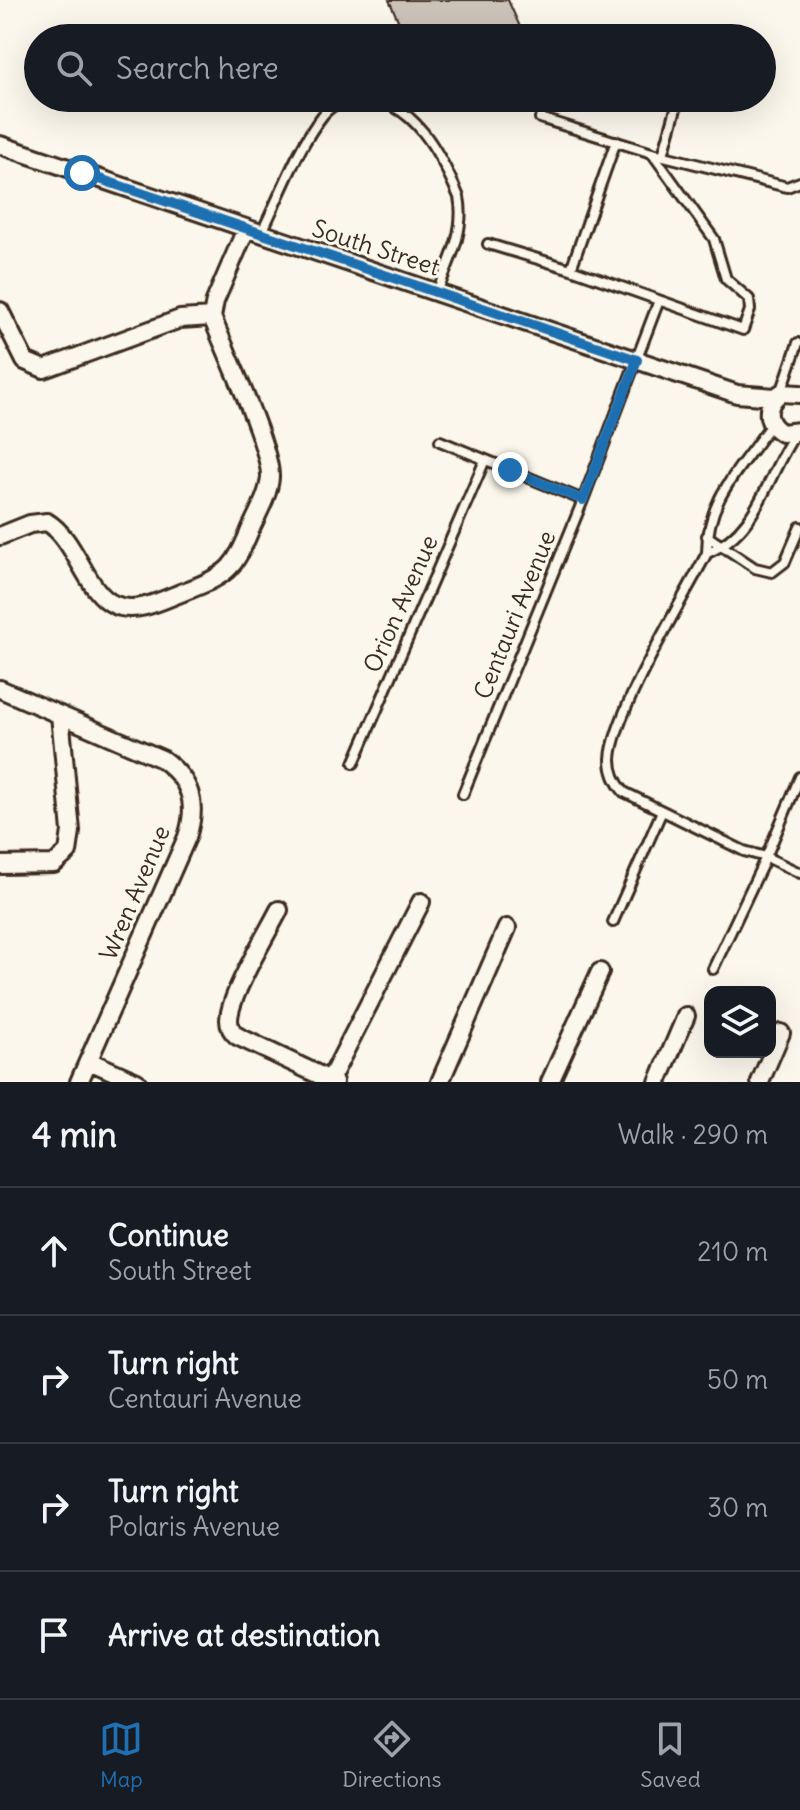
<!DOCTYPE html>
<meta charset="utf-8">
<style>
:root{--surface:#171b24;--page:#242831;--text:#f1f3f6;--muted:#9ea1a6;--line:#363941;--accent:#1f6fb2}
body{margin:0;font-family:Delius,sans-serif;background:var(--page);color:var(--text)}
.controls{position:absolute;right:24px;bottom:24px;display:grid;overflow:hidden;border-radius:16px;box-shadow:0 8px 32px #0002}
.controls button{width:72px;height:72px;display:grid;place-items:center;padding:0;border:0;border-bottom:2px solid var(--line);background:var(--surface);color:var(--text);font:40px sans-serif}
.stop{position:absolute;width:24px;height:24px;margin:-18px;border:6px solid #1f6fb2;border-radius:50%;background:#fff}
.stop.end{background:#1f6fb2;border-color:#fff;box-shadow:0 2px 8px #0008}
.list{margin:0;padding:0;list-style:none}
h2{display:flex;justify-content:space-between;align-items:center;height:104px;margin:0;padding:0 32px;font-size:34px}
h2 small{font-size:26px;font-weight:400;color:var(--muted)}
.list li{display:grid;grid-template-columns:52px 1fr auto;gap:24px;align-items:center;box-sizing:border-box;height:128px;padding:0 32px;border-top:2px solid var(--line)}
.list b{display:block;font-size:30px;white-space:nowrap}
.list p{margin:0;font-size:26px;white-space:nowrap;color:var(--muted)}
.list em{font-size:26px;font-style:normal;color:var(--muted)}
.icon{flex:none;width:44px;height:44px;fill:none;stroke:currentColor;stroke-width:2;stroke-linecap:round;stroke-linejoin:round}
.map{position:relative;flex:none;width:800px;height:1082px;overflow:hidden}
.search{position:absolute;background:var(--surface);box-shadow:0 8px 32px #0002;left:24px;right:24px;top:24px;height:88px;display:flex;align-items:center;gap:20px;box-sizing:border-box;padding:0 28px;border-radius:44px;color:var(--muted);font-size:30px}
.sheet{height:616px;background:var(--surface)}
nav{display:flex;justify-content:space-around;align-items:center;box-sizing:border-box;height:112px;border-top:2px solid var(--line);background:var(--surface);font-size:22px;color:var(--muted)}
nav a{display:grid;justify-items:center;gap:4px}
nav .on{color:var(--accent)}
.map>svg:first-child{display:block}
.building{fill:#ccc4b9;stroke:#3b2a1e;stroke-width:2}
.lines{fill:none;stroke-linecap:round;stroke-linejoin:round}
.lane-casing{stroke:#3b2a1e;stroke-width:14}
.street-casing{stroke:#3b2a1e;stroke-width:22}
.lane{stroke:#fbf7ec;stroke-width:8}
.street{stroke:#fbf7ec;stroke-width:16}
.route{stroke:#1f6fb2;stroke-width:10}
.labels{text-anchor:middle;stroke-width:6;stroke-linejoin:round;paint-order:stroke}
.street-label{font-size:24px;fill:#3b2a1e;stroke:#fbf7ec}
</style>
<div class="map">
<svg width="800" height="1082" viewBox="0 0 800 1082">
<rect width="100%" height="100%" fill="#fbf7ec"/>
<filter id="ink" filterUnits="userSpaceOnUse"><feTurbulence type="fractalNoise" baseFrequency=".0125" numOctaves="2"/><feDisplacementMap in="SourceGraphic" scale="16" xChannelSelector="R" yChannelSelector="G"/><feConvolveMatrix kernelMatrix="1 2 1 2 8 2 1 2 1" color-interpolation-filters="sRGB"/></filter>
<g filter="url(#ink)">
<!-- building -->
<path class="building" d="M389 0H508L525 38H406Z"/>
<g class="lines">
<defs>
<path id="lane" d="M652 153 787 187 800 182
M663 155 679 98
M261 234C279 198 298 146 323 115 332 104 347 98 361 98 414 99 441 155 459 197 466 230 449 262 437 292
M488 244 571 269 743 330 750 310 749 299 726 279 714 239 652 153 540 118
M571 269 616 141
M781 393 798 343
M771 424C742 468 707 496 707 553 684 598 613 714 611 759 611 772 616 783 624 792L744 851 766 857 800 777
M440 441 583 500
M707 536 755 568 772 572 785 562 800 527
M707 553C760 531 766 475 796 433
M354 763 485 460
M463 794 583 500 658 303
M613 922 662 811
M713 969 766 857 800 873"/>
<path id="street" d="M0 145 737 394 775 397
M0 311 25 361 44 369 180 319 212 317
M800 394 781 393C764 405 765 423 782 433L800 431
M0 536 30 524 47 522C77 540 86 593 115 605 139 615 168 597 191 589 230 574 235 566 251 528 258 513 269 494 270 477 271 448 225 350 212 317L215 301 246 229
M0 689 162 759C191 780 198 803 187 837L79 1082
M0 865 54 864 68 852 71 831 60 715
M279 910C267 934 229 996 229 1020 229 1027 232 1032 237 1036L334 1082
M89 1061 137 1082
M330 1080 421 902
M440 1082 507 928
M550 1082 600 972
M658 1082 686 1016
M760 1082 781 1033"/>
</defs>
<!-- lane casing -->
<use href="#lane" class="lane-casing"/>
<!-- street casing -->
<use href="#street" class="street-casing"/>
<!-- lane -->
<use href="#lane" class="lane"/>
<!-- street -->
<use href="#street" class="street"/>
</g>
</g>
<g class="lines" filter="url(#ink)">
<!-- route -->
<path class="route" d="M82 173 637 360 583 500 510 470"/>
</g>
<g class="labels">
<!-- street labels -->
<g class="street-label">
<text transform="translate(376 248) rotate(18)" y="8">South Street</text>
<text transform="translate(401 604) rotate(-66)" y="8">Orion Avenue</text>
<text transform="translate(515 615) rotate(-68)" y="8">Centauri Avenue</text>
<text transform="translate(135 893) rotate(-67)" y="8">Wren Avenue</text>
</g>
</g>
</svg>
<div class="controls">
<button><svg class="icon" aria-label="layers" viewBox="0 0 24 24"><path d="M12 4l9 5-9 5-9-5zM3 14l9 5 9-5"/></svg></button>
</div>
<div class="stop" style="left:82px;top:173px"></div>
<div class="stop end" style="left:510px;top:470px"></div>
<div class="search"><svg class="icon" aria-label="search" viewBox="0 0 24 24"><circle cx="10" cy="10" r="6"/><path d="M15 15l6 6"/></svg>Search here</div>
</div>
<section class="sheet">
<h2>4 min<small>Walk · 290 m</small></h2>
<ul class="list">
<li><svg class="icon" aria-label="ahead" viewBox="0 0 24 24"><path d="M12 20V5M6 11l6-6 6 6"/></svg><div><b>Continue</b><p>South Street</p></div><em>210 m</em></li>
<li><svg class="icon" aria-label="right" viewBox="0 0 24 24"><path d="M7 20v-9h11M14 6l5 5-5 5"/></svg><div><b>Turn right</b><p>Centauri Avenue</p></div><em>50 m</em></li>
<li><svg class="icon" aria-label="right" viewBox="0 0 24 24"><path d="M7 20v-9h11M14 6l5 5-5 5"/></svg><div><b>Turn right</b><p>Polaris Avenue</p></div><em>30 m</em></li>
<li><svg class="icon" aria-label="arrive" viewBox="0 0 24 24"><path d="M6 21V4h12l-3 4 3 4H6"/></svg><div><b>Arrive at destination</b></div></li>
</ul>
</section>
<nav>
<a class="on"><svg class="icon" aria-label="map" viewBox="0 0 24 24"><path d="M3 6l6-2 6 2 6-2v14l-6 2-6-2-6 2zM9 4v14M15 6v14"/></svg>Map</a>
<a><svg class="icon" aria-label="directions" viewBox="0 0 24 24"><path d="M12 3l9 9-9 9-9-9zM9 14v-3h6M13 9l2 2-2 2"/></svg>Directions</a>
<a><svg class="icon" aria-label="saved" viewBox="0 0 24 24"><path d="M7 4h10v16l-5-4-5 4z"/></svg>Saved</a>
</nav>
